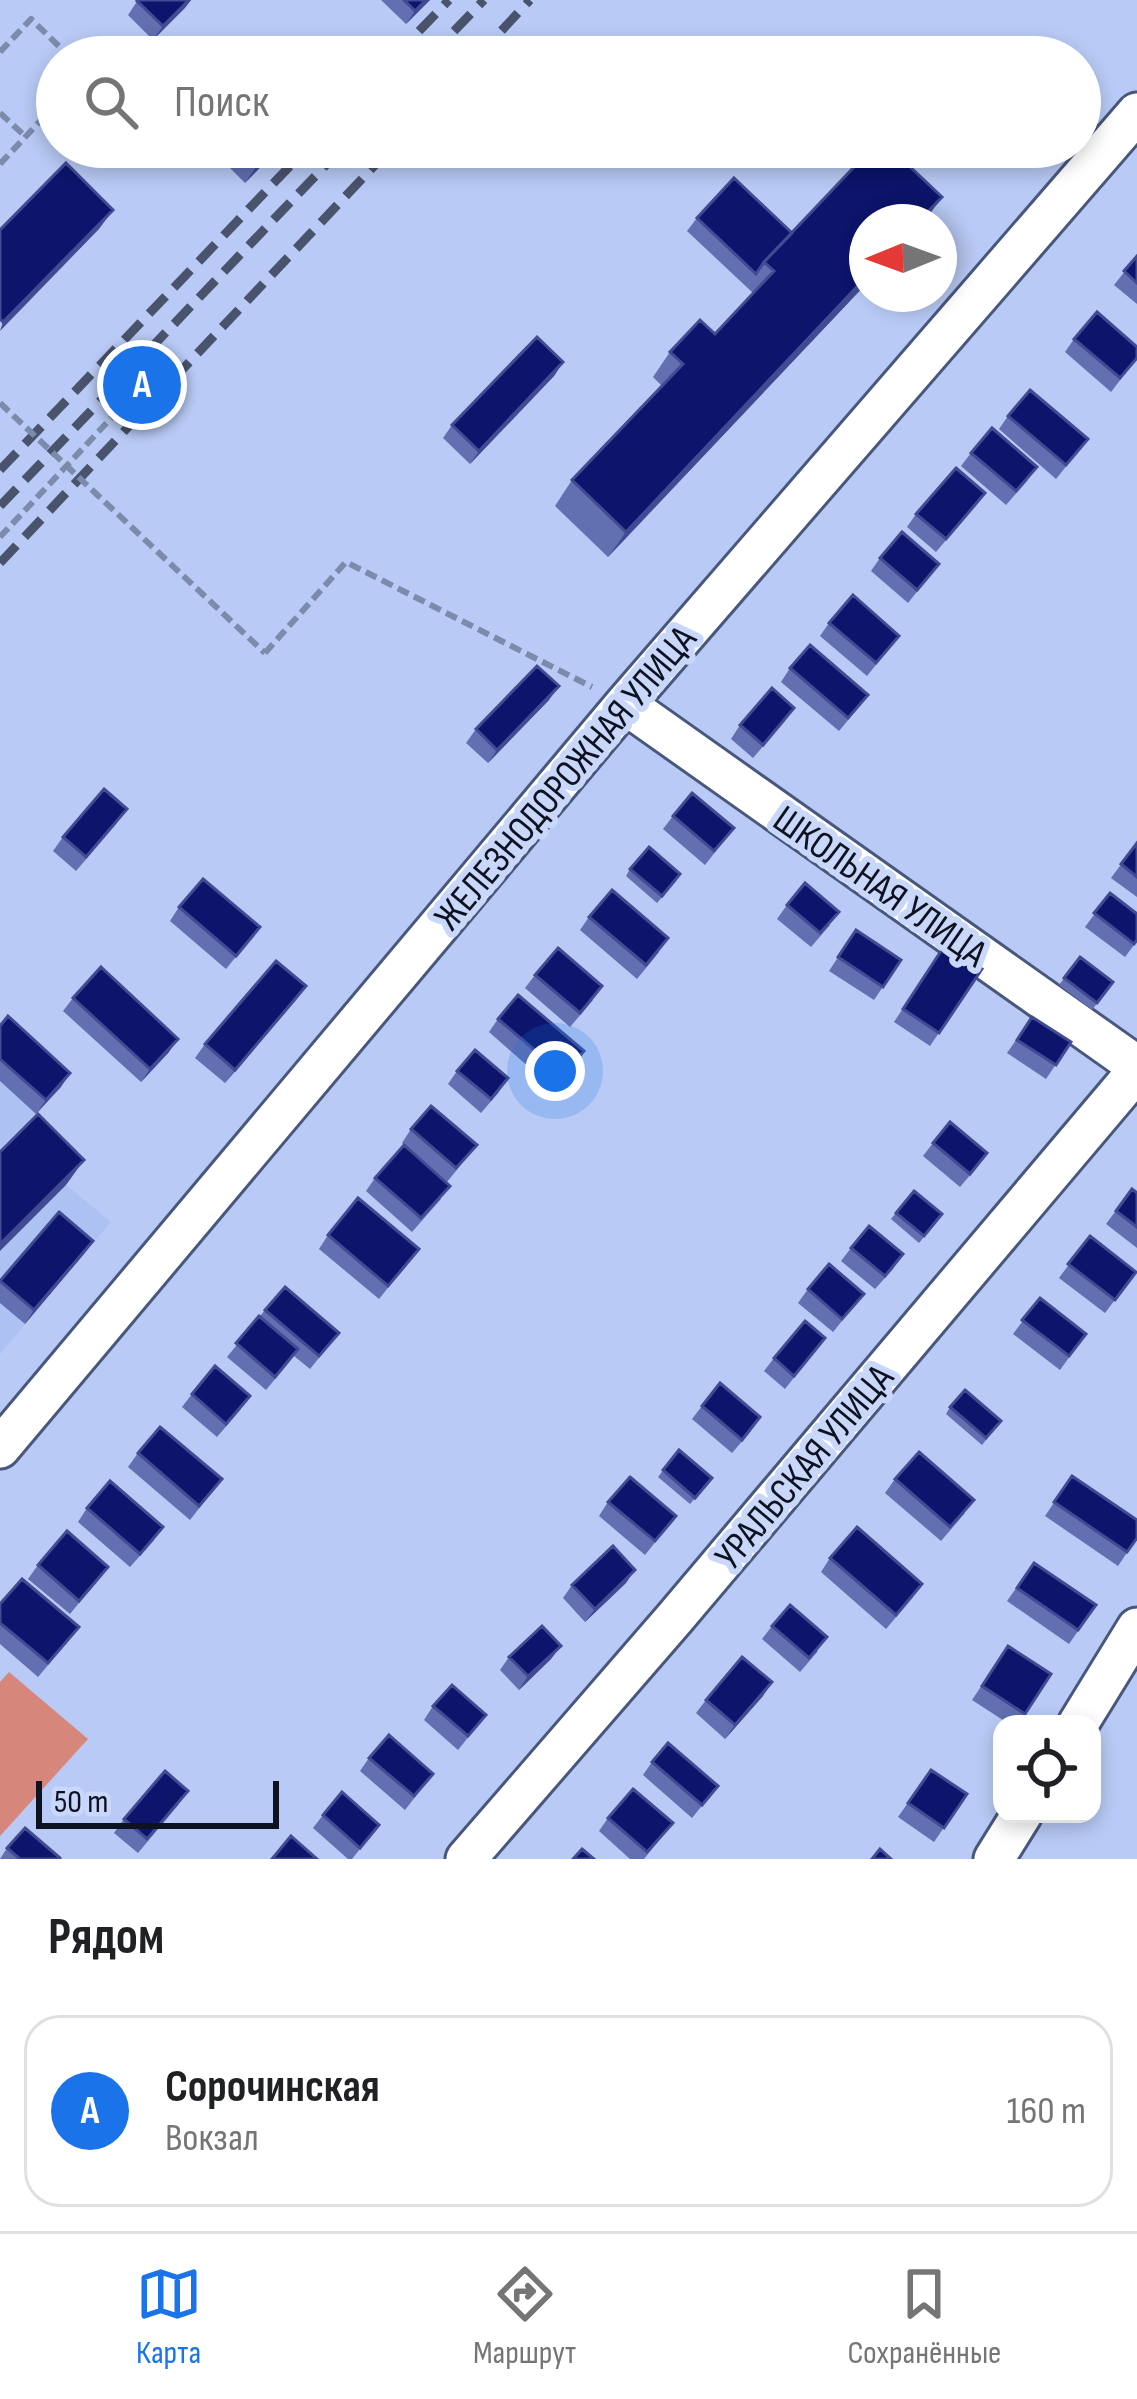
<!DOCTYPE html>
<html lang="ru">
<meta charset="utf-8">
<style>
:root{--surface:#fff;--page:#f2f2f2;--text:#202124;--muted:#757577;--line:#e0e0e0;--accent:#1a73e8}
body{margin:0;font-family:"Sofia Sans Condensed",sans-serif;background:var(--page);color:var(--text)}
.controls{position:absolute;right:36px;bottom:36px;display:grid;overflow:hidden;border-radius:24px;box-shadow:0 6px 18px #0003}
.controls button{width:108px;height:108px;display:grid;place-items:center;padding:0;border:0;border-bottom:3px solid var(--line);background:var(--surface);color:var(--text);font:60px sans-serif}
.compass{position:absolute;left:849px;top:204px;width:108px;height:108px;border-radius:50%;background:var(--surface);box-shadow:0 6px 18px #0003;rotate:269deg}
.scale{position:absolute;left:36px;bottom:30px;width:243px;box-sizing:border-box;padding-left:12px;border:6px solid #0d1221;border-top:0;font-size:33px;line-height:42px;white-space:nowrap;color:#0d1221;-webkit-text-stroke:9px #c9d7fa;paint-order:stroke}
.you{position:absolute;left:555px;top:1071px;width:42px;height:42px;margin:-30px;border:9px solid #fff;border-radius:50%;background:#1a73e8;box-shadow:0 0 0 18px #1a73e833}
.badge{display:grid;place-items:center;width:78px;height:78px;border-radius:50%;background:var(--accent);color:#fff;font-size:39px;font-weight:700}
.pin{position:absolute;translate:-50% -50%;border:6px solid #fff;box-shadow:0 3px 12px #0006}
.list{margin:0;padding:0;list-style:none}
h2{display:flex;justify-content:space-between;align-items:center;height:156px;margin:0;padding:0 48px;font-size:51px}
h2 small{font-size:39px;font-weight:400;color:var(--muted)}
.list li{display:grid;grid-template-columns:78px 1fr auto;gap:36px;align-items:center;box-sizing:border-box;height:192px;margin:0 24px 24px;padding:0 24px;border:3px solid var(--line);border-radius:36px}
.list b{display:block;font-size:45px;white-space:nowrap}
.list p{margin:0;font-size:39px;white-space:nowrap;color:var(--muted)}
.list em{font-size:39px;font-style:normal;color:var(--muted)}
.icon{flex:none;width:66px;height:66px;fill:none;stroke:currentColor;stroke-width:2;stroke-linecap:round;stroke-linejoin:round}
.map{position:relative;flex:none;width:1137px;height:1859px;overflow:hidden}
.search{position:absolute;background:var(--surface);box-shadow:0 6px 18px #0003;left:36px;right:36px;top:36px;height:132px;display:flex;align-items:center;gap:30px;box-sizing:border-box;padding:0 42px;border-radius:66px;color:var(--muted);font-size:45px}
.sheet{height:372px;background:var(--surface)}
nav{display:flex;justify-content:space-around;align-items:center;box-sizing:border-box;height:168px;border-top:3px solid var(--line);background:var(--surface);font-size:33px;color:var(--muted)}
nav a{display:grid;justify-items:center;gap:6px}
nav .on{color:var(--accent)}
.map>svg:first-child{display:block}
.built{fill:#aec1f3}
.green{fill:#d7867b}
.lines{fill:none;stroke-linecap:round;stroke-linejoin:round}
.minor-casing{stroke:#48577c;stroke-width:45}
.path{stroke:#7c8aab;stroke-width:6;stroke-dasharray:12 6;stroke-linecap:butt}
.minor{stroke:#fff;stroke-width:39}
.rail{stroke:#49536c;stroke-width:9;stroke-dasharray:24 12;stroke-linecap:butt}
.path-bridge{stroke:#7c8aab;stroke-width:6;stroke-dasharray:12 6;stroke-linecap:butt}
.wall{fill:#626fb0}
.shaded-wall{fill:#404b94}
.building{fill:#0c146b;stroke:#404b94;stroke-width:3}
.labels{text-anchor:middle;stroke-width:12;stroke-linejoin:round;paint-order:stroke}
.street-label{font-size:39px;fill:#0d1221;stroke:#c9d7fa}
</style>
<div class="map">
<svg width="1137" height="1859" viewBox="0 0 1137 1859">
<rect width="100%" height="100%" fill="#b8caf5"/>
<!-- built -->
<path class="built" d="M0 1031 61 1087 36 1114 21 1139 66 1185 111 1222 0 1354Z"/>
<!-- green -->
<path class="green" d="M9 1672 88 1739 0 1836V1682Z"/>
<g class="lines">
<defs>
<path id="minor" d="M625 704 1137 1066
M0 1448 625 704 1137 113
M1078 1724 1137 1628
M466 1859 674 1619 1137 1071
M994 1859 1022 1814"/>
</defs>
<!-- minor casing -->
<use href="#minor" class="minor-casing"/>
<!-- path -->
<path class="path" d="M0 52 31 19 70 57
M0 113 26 137
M0 164 57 103
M0 537 144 383
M265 653 346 562 592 687"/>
<!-- minor -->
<use href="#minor" class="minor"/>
<!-- rail -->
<path class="rail" d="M394 57 449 0
M429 57 484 0
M477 57 530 0
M0 470 308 147
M0 506 343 147
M0 563 392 147"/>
<!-- path-bridge -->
<path class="path-bridge" d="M0 403 265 653"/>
</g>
<!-- wall -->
<path class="wall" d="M138 0H191L153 40 128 15Z
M381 0H430L406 24Z
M209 147H280L245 183Z
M697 218 792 233 867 222V283L608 557 555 506 572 480 662 386 653 377 670 352 715 334 753 293 687 231Z
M1137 256V304L1114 285Z
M1074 339 1137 358 1111 392 1065 352Z
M563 362 554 376 470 464 443 438 452 425Z
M1008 416 1088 439 1056 479 999 429Z
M971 453 1028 480 1006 505 961 466Z
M975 506 936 552 907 527 916 514Z
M880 558 939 564 908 603 871 571Z
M829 623 899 636 867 676 820 636Z
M790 668 858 708 839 731 781 682Z
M549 700 488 763 466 743 476 729Z
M785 721 753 758 731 739 740 725Z
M673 816 734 828 705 865 663 829Z
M117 823 76 871 53 851 63 837Z
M1137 843V897L1111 878Z
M630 869 676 881 657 903 626 876Z
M1110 893 1137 941 1125 957 1085 927Z
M787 905 830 925 811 947 777 919Z
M179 907 260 927 226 969 170 921Z
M589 917 659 952 637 979 580 930Z
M856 930 901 960 874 1000 829 971Z
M945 945 982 969 930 1046 894 1022Z
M1080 957 1113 982 1092 1010 1059 985Z
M535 975 593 1000 570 1027 525 988Z
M306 986 225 1083 195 1058 205 1044Z
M73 998 169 1052 141 1082 63 1011Z
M1032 1017 1071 1042 1046 1079 1007 1053Z
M498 1019 584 1051 554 1089 489 1032Z
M0 1026 70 1073 36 1114 0 1081Z
M457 1071 499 1092 481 1113 448 1084Z
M411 1129 477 1145 447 1182 402 1143Z
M933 1143 977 1167 960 1187 923 1156Z
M375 1178 441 1199 412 1232 366 1191Z
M1132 1189 1137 1193V1248L1106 1224Z
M914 1191 942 1214 919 1243 891 1219Z
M328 1235 419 1249 379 1299 319 1249Z
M1090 1236 1136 1272 1105 1313 1059 1278Z
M93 1241 25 1324 0 1303V1281Z
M851 1248 894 1268 875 1289 841 1261Z
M808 1289 864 1294 833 1332 798 1303Z
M1040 1298 1086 1334 1060 1370 1013 1334Z
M265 1310 339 1333 310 1369 294 1356 266 1390 227 1357Z
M825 1338 785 1389 764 1371 774 1358Z
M192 1394 241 1409 217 1437 182 1407Z
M702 1406 751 1431 732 1453 692 1419Z
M950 1407 1001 1421 982 1445 946 1414Z
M679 1450 712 1478 690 1504 658 1477Z
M138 1453 222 1479 190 1520 128 1467Z
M1072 1476 1137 1538 1118 1566 1045 1516Z
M895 1479 965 1513 941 1541 885 1493Z
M608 1502 676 1516 645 1555 599 1516Z
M87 1508 154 1540 130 1567 78 1522Z
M830 1558 913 1597 886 1629 821 1572Z
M1034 1563 1096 1605 1069 1644 1007 1601Z
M38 1565 108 1567 70 1614 28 1579Z
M626 1583 585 1622 563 1598 572 1585Z
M0 1604 69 1640 38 1677 0 1644Z
M772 1626 818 1651 800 1672 762 1639Z
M1008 1646 1051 1674 1018 1724H1009L972 1700Z
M509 1657 551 1659 519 1690 500 1670Z
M763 1696 725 1739 696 1713 706 1700Z
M433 1706 486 1715 458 1750 424 1720Z
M369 1758 433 1774 405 1810 360 1771Z
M652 1762 718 1786 692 1818 643 1775Z
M931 1770 967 1794 934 1842 898 1817Z
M179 1804 138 1853 114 1833 124 1819Z
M323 1815 379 1825 352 1859H348L313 1828Z
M608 1818 673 1823 644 1859H630L599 1831Z
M7 1848 60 1859H0Z"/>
<!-- shaded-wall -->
<path class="shaded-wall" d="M189 0H191L185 8 153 40 163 26Z
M426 0H430L406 24 415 11Z
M275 147H280L245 183 259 163Z
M942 197 924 222H918Z
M113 210 99 229 0 331 3 322Z
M867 276V283L608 557 626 532Z
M563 362 554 376 470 464 479 451Z
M559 686 549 700 488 763 497 750Z
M306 986 296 1000 225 1083 235 1070Z
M178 1039 169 1052 141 1082 150 1069Z
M70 1073 61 1087 36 1114 46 1100Z
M84 1160 66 1185 0 1251V1244Z
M93 1241 84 1254 25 1324 34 1310Z
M635 1570 626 1583 585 1622 595 1609Z
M561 1646 551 1659 519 1690 528 1676Z
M772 1682 763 1696 725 1739 735 1725Z"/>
<!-- building -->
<path class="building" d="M138 0H189L163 26 137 1Z
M404 0H426L415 11Z
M288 49 296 57H280Z
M242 147H275L259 163Z
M873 147H889L942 197 918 222H867V276L626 532 572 480 683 364 670 352 700 320 715 334 774 271 764 262Z
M66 163 113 210 3 322 0 319V230Z
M734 178 792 233 764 262 756 274 697 218Z
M1137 256V283L1124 271Z
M1097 312 1137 347V358L1120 378 1074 339Z
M537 337 563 362 479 451 452 425Z
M1030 390 1088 439 1066 465 1008 416Z
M992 428 1037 467 1016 491 971 453Z
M956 468 985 493 946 539 916 514Z
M902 532 939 564 917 590 880 558Z
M853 595 899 636 876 663 829 623Z
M810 645 868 695 848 718 790 668Z
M537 666 559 686 497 750 476 729Z
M772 688 794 708 763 745 740 725Z
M104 789 127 809 86 857 63 837Z
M692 793 734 828 714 851 673 816Z
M1137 843V877L1121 864Z
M649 847 680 874 662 896 630 869Z
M203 879 260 927 236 956 179 907Z
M805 883 839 912 820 933 787 905Z
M612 890 668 938 646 965 589 917Z
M1110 893 1137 914V940L1134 944 1094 913Z
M856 930 901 960 883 987 838 957Z
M945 945 982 969 939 1033 903 1009Z
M558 948 602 986 580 1013 535 975Z
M1080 957 1113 982 1097 1003 1064 978Z
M276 961 306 986 235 1070 205 1044Z
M101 967 178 1039 150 1069 73 998Z
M518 995 584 1051 564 1075 498 1019Z
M8 1016 70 1073 46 1100 0 1059V1026Z
M1032 1017 1071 1042 1056 1065 1017 1040Z
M475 1050 508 1078 491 1099 457 1071Z
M431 1106 477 1145 456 1168 411 1129Z
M38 1114 84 1160 0 1244V1152Z
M950 1122 987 1153 970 1174 933 1143Z
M404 1145 450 1186 421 1218 375 1178Z
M1132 1189 1137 1193V1227L1116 1211Z
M914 1191 942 1214 924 1236 896 1213Z
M358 1198 419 1249 388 1286 328 1235Z
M59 1212 93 1241 34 1310 0 1281Z
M869 1226 903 1254 885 1276 851 1248Z
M1090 1236 1136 1272 1115 1300 1068 1264Z
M829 1264 864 1294 842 1319 808 1289Z
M285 1287 339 1333 319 1356 265 1310Z
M1040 1298 1086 1334 1069 1356 1022 1320Z
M259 1316 298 1349 275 1377 236 1343Z
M805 1321 825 1338 794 1376 774 1358Z
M215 1366 250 1396 226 1424 192 1394Z
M720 1383 760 1417 742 1440 702 1406Z
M965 1390 1001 1421 986 1438 950 1407Z
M160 1427 222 1479 199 1506 138 1453Z
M679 1450 712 1478 695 1498 663 1470Z
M919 1452 974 1500 950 1527 895 1479Z
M1072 1476 1137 1520V1538L1127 1552 1054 1502Z
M630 1477 676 1516 655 1541 608 1502Z
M110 1481 163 1527 140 1554 87 1508Z
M857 1527 922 1584 896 1615 830 1558Z
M67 1531 108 1567 79 1601 38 1565Z
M613 1546 635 1570 595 1609 572 1585Z
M1034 1563 1096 1605 1078 1630 1017 1588Z
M22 1579 79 1627 48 1663 0 1623V1604Z
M790 1605 827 1637 809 1658 772 1626Z
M542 1626 561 1646 528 1676 509 1657Z
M1008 1646 1051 1674 1025 1714 982 1686Z
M742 1657 772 1682 735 1725 706 1700Z
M452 1685 486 1715 468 1736 433 1706Z
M389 1735 433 1774 414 1796 369 1758Z
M668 1743 718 1786 702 1805 652 1762Z
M931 1770 967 1794 944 1828 908 1803Z
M165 1771 188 1791 147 1839 124 1819Z
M633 1789 673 1823 647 1852 608 1818Z
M342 1792 379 1825 360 1848 323 1815Z
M25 1828 60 1858V1859H20L7 1848Z
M291 1836 317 1859H272Z
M582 1849 594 1859H573Z
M880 1849 891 1859H872Z"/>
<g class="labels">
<!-- street labels -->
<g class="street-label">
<text transform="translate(564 777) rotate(-50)" y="14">ЖЕЛЕЗНОДОРОЖНАЯ УЛИЦА</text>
<text transform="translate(881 885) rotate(35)" y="14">ШКОЛЬНАЯ УЛИЦА</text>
<text transform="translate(803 1466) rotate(-50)" y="14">УРАЛЬСКАЯ УЛИЦА</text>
</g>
</g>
</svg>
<div class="controls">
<button><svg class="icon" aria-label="locate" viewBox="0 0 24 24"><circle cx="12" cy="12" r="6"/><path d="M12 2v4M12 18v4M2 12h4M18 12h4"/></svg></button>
</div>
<svg class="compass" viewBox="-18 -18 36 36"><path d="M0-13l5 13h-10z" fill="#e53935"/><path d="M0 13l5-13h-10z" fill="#757577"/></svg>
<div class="scale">50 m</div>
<div class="you"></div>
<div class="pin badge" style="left:142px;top:385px">A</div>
<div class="search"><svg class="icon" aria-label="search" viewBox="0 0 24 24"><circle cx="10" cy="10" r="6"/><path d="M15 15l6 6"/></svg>Поиск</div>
</div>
<section class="sheet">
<h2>Рядом<small></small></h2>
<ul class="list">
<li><span class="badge">A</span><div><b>Сорочинская</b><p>Вокзал</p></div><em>160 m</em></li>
</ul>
</section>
<nav>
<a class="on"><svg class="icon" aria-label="map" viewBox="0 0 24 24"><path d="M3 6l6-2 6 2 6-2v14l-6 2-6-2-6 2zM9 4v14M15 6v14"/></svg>Карта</a>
<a><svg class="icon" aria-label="directions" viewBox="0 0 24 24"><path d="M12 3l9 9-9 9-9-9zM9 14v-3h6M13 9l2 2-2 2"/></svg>Маршрут</a>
<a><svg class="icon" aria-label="saved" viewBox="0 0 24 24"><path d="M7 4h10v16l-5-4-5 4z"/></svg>Сохранённые</a>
</nav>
